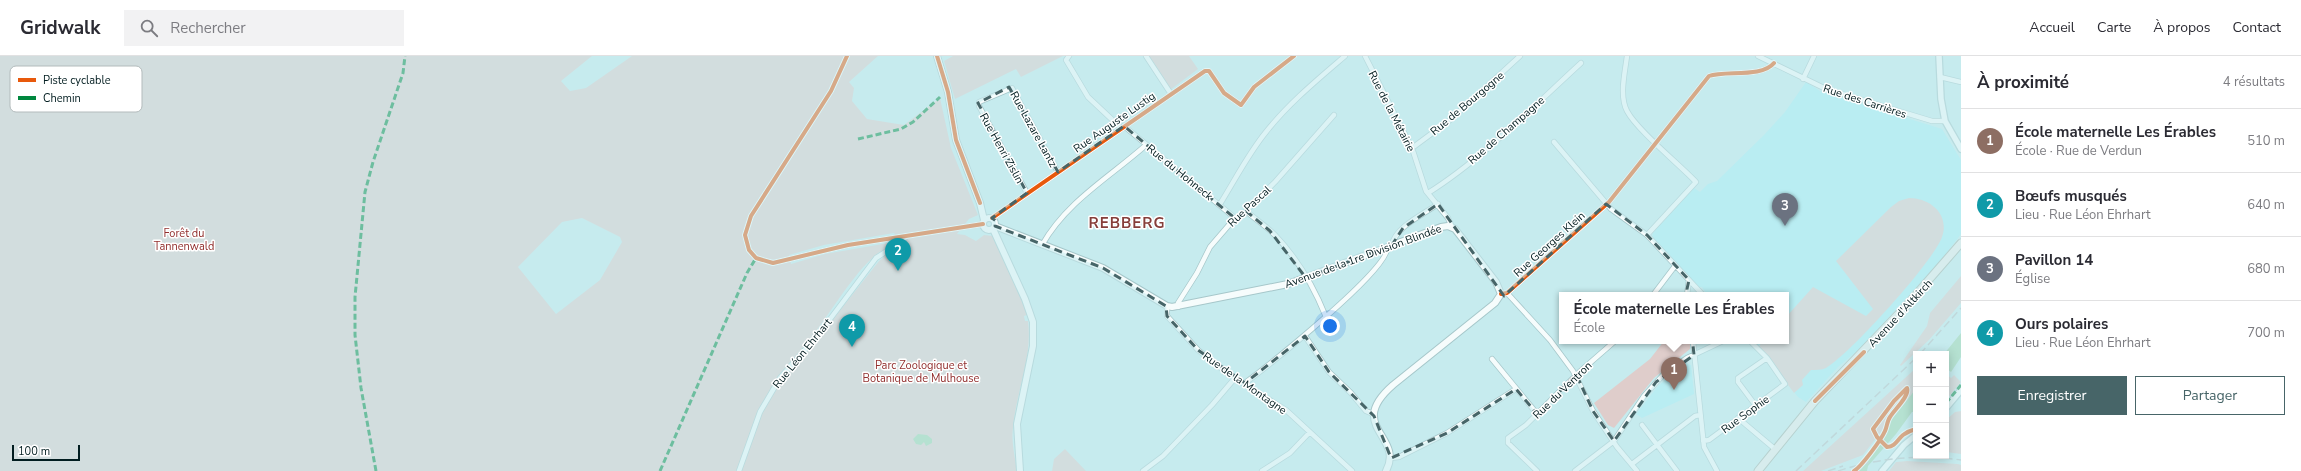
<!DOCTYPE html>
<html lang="fr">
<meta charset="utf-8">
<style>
:root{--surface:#fff;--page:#f2f2f3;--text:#2b2b33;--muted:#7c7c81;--line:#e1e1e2;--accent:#476568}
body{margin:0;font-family:"Nunito Sans",sans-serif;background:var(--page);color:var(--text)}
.controls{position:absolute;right:12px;bottom:12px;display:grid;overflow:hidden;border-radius:0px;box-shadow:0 2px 10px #0003}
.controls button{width:36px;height:36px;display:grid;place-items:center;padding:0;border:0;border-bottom:1px solid var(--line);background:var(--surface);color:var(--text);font:20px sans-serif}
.scale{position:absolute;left:12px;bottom:10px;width:68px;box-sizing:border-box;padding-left:4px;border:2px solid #021d20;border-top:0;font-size:11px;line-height:14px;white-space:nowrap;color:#021d20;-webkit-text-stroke:3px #fff;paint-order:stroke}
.you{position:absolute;left:1330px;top:270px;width:14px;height:14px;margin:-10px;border:3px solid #fff;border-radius:50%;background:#1a73e8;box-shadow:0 0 0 6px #1a73e833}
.badge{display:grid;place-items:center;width:26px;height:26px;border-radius:50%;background:var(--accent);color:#fff;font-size:13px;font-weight:700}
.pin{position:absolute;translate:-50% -33px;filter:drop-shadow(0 1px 2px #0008)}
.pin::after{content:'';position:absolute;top:21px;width:14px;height:12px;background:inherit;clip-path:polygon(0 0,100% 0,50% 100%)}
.popup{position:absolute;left:1559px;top:236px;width:230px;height:52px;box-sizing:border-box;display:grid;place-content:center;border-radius:0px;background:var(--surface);filter:drop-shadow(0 1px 3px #0005);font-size:13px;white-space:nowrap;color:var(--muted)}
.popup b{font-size:15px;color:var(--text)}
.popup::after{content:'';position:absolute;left:50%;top:100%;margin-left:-8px;border:8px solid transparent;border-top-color:var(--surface)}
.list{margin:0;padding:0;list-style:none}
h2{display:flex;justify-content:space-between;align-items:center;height:52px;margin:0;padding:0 16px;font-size:17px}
h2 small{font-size:13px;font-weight:400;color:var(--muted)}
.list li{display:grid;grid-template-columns:26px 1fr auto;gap:12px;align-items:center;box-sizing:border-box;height:64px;padding:0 16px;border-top:1px solid var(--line)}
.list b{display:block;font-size:15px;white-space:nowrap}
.list p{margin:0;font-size:13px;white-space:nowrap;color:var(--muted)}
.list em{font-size:13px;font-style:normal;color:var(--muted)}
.actions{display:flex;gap:8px;padding:12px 16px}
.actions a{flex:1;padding:9px 0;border:1px solid var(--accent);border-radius:0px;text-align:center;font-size:14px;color:var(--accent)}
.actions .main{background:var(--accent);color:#fff}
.icon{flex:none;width:22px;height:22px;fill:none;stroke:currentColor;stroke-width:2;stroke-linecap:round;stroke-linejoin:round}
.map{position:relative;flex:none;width:1961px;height:415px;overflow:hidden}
header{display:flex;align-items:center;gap:24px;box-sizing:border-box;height:56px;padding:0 20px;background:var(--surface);border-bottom:1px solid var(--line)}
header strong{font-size:19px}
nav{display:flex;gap:22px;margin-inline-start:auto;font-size:14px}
.search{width:280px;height:36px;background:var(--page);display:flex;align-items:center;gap:10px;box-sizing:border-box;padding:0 14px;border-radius:0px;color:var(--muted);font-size:15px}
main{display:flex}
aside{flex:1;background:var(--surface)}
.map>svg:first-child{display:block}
.built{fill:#a8eff6}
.green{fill:#dfcdcb;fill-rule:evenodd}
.water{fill:#a0d5ad}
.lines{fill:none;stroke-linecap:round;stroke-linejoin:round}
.minor-casing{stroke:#a6c7ca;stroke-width:6}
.tertiary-casing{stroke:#a6c7ca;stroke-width:8}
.secondary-casing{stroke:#a6c7ca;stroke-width:8}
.primary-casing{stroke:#a3b1a9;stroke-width:9}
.minor{stroke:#f6fcfc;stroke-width:4.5}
.tertiary{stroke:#f6fcfc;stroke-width:5.5}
.secondary{stroke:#f6fcfc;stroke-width:6}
.primary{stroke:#ebeeea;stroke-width:7}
.rail{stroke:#b8c1c3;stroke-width:1.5;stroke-dasharray:8 4;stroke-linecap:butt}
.quiet{stroke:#00873e;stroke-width:3;stroke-dasharray:6 3;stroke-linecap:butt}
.cycleway-casing{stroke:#fff;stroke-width:6}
.cycleway{stroke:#e8590c;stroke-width:4}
.marked{fill:none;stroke:#476568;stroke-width:3;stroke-dasharray:8 5;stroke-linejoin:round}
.labels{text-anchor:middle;stroke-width:3;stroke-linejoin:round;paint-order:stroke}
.street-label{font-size:11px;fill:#021d20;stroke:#fff}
.park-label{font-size:11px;fill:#922f2e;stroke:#fff}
.district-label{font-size:15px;font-weight:bold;letter-spacing:1px;fill:#863e3a;stroke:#fff}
.key{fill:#fff;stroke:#b3bbbc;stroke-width:1}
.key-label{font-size:11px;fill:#021d20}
</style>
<header>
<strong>Gridwalk</strong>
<div class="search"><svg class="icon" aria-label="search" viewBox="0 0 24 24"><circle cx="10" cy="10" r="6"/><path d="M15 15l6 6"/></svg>Rechercher</div>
<nav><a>Accueil</a><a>Carte</a><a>À propos</a><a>Contact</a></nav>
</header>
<main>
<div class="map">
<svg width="1961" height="415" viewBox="0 0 1961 415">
<rect width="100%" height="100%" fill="#c6ebee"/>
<!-- built -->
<path class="built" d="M1806 26 1820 35 1942 73 1961 104V178L1938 208 1915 233 1859 293 1838 311 1806 346 1798 341 1754 285H1786V239H1707L1702 231H1699L1652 182 1653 177 1694 132 1700 136 1708 128 1717 125 1764 79 1785 56Z
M1686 307 1691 309 1694 338 1642 362 1636 358 1658 330Z"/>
<!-- green -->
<path class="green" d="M0 0H592L561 25 570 35 586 32 632 0H878L849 26 854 32 852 45 867 63 904 69 940 42 951 92 978 159 969 163 957 178 965 179 976 185 984 179 993 180 1025 252 1027 259 1024 260 1025 265H1028C1033 301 1016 336 1013 372 1011 385 1015 401 1017 415H0ZM582 162 620 181 622 186 600 224 556 258 518 211 562 166ZM894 177 897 182 894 186 825 198 791 208 789 199 824 189ZM883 194 886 199 879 205 810 292H807L805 289C828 263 856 210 883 194Z
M953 0H1063L1021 21 1016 13 955 43 944 5Z
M1149 0H1189L1198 13 1170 34Z
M1909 142C1930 142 1950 158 1942 181 1934 205 1849 299 1826 312 1822 314 1816 314 1811 314L1802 324 1803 329 1794 337 1759 290 1763 285H1786V261L1813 231 1866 260 1873 253 1836 205 1891 151 1899 145Z
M1961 220V247L1929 284 1901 310 1900 309 1927 270 1930 257Z
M1664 285H1690V293L1654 322 1614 372 1608 369 1594 347 1650 303Z
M1916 312V335L1897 355 1863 399 1821 415H1803Z
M1946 318 1951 322 1954 319 1961 326 1946 344Z
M1961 355V398L1946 396V364L1955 356Z
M1065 393 1086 415H1052L1054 403Z
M1907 405 1958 408 1961 409V415H1889L1896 406Z"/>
<!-- water -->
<path class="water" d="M1961 277V301L1951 316 1946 312V298H1944Z
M1915 334 1916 356H1912L1896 378 1868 410 1867 415H1858L1887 375 1888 368Z
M918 378 927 379 932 383V387L926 390 924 386 921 389 916 388 913 383Z"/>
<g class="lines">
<defs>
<path id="minor" d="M847 0 831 35 751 160 745 179 749 194 756 202 773 207 848 189 983 168
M1069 0 1066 4 1088 41 1121 72
M1146 0 1171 38
M1365 0 1412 92 1426 135 1448 162 1452 171
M1627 0C1625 16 1619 40 1627 55 1637 74 1680 109 1696 126L1647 179
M1758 0 1826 33 1932 65H1945
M1940 21 1961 26
M1803 23 1814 0
M1124 70 1235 162
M1554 86 1611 153 1647 179 1703 239
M1412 92 1450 64 1520 0
M1027 137 979 50V46L1012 32 1058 116
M1428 137C1481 104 1534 50 1581 7
M1220 148C1235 124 1248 98 1266 76 1289 47 1317 24 1345 0
M1246 155C1255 163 1266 170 1275 179 1297 202 1314 231 1326 261
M992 162 1205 15H1209L1224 37 1241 49 1254 31 1294 0
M1042 189C1067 145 1110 121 1146 89
M1392 189C1395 171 1424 158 1438 148
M1507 237 1550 284 1573 315 1593 355 1617 391 1637 415
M1501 238 1507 237 1609 146 1709 20C1725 14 1762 22 1774 7
M1653 239 1675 210
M1687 239 1689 224
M1167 250V260L1198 294 1228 318 1286 354 1352 415
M1178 251V247L1197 217 1210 191 1235 162 1240 161 1275 126 1334 59
M1305 280 1329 316 1351 337 1366 355 1373 358
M1693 285 1704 391 1717 415
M1492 303 1538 359
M1245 327C1265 312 1393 211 1387 191
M1756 350 1738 326V322L1767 302
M1738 362 1776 394
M1642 369 1677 415
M1703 385 1709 384 1785 328 1767 302 1750 285
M1391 402 1399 401 1447 377 1516 333
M1632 408 1695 360 1700 359
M739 415 760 356 780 322 818 279 876 202 898 188 907 180
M1143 415 1163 400 1212 349 1235 322
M1262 415 1290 397 1309 377
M1537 415 1508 387V382L1526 369 1576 319 1615 285
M1575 415 1614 385 1644 340 1664 318 1687 302 1723 285"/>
<path id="tertiary" d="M1939 0 1941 43 1945 65 1961 93
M1946 352 1961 334
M1882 415 1904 389 1916 379"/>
<path id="secondary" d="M937 0 948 36 956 84 980 147 984 164
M983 168a6 6 0 1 1 12 0a6 6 0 1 1-12 0Z
M995 170 1103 212 1167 250 1172 251 1288 228 1441 171 1448 170 1455 173 1496 226 1501 238 1495 247 1393 329C1345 371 1405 380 1386 415
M993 173 1025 243 1033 266V290L1017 368 1020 415"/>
<path id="primary" d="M1758 415 1815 345 1906 250 1961 187"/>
</defs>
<!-- minor casing -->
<use href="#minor" class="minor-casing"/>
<!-- tertiary casing -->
<use href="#tertiary" class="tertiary-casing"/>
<!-- secondary casing -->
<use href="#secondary" class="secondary-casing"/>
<!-- primary casing -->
<use href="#primary" class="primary-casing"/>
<!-- minor -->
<use href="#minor" class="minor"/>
<!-- tertiary -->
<use href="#tertiary" class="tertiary"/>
<!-- secondary -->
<use href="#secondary" class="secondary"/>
<!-- primary -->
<use href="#primary" class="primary"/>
<!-- rail -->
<path class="rail" d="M1920 298 1961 252
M1796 415 1916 302
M1828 415 1843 410
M1838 415C1878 402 1920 398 1961 404"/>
<!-- quiet -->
<path class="quiet" d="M858 83 901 73 913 66 940 41
M1946 347 1961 329
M376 415 361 332 355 279V241L365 136 373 106 403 17 405 0
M660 415 747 217 756 202"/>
<defs>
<path id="cycleway" d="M847 0 831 35 751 160 745 179 749 194 756 202 773 207 848 189 983 168
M937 0 948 36 956 84 980 147
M992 162 1205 15H1209L1224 37 1241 49 1254 31 1294 0
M1501 238 1507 237 1609 146 1709 20C1725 14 1762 22 1774 7
M1815 345 1864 296
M1854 415C1861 411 1881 384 1885 375 1887 371 1887 365 1890 361 1894 354 1910 340 1907 332L1894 345 1873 373 1877 381 1887 391C1896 390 1897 384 1903 379 1907 376 1912 374 1916 373"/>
</defs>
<!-- cycleway casing -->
<use href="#cycleway" class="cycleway-casing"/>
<!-- cycleway -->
<use href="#cycleway" class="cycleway"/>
</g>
<!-- marked area -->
<path d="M0 0H1961V415H0ZM1009 31 1058 116 1124 70 1237 164 1246 155 1270 175 1306 222 1392 189 1403 172 1438 148 1504 240 1606 148 1647 179 1689 224 1687 233 1694 299 1656 326 1614 385 1593 355 1576 318 1538 359 1516 333 1447 377 1391 402 1374 360 1329 316 1305 280 1245 327 1198 294 1167 260 1166 250 1103 212 995 170 996 165 992 162 1027 137 978 47Z" fill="#c6ebee" fill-opacity=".55" fill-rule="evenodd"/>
<path class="marked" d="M1009 31 1058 116 1124 70 1237 164 1246 155 1270 175 1306 222 1392 189 1403 172 1438 148 1504 240 1606 148 1647 179 1689 224 1687 233 1694 299 1656 326 1614 385 1593 355 1576 318 1538 359 1516 333 1447 377 1391 402 1374 360 1329 316 1305 280 1245 327 1198 294 1167 260 1166 250 1103 212 995 170 996 165 992 162 1027 137 978 47Z"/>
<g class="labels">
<!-- street labels -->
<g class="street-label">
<text transform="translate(1865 45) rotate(18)" y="4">Rue des Carrières</text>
<text transform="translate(1467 47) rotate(-40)" y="4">Rue de Bourgogne</text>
<text transform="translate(1392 55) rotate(63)" y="4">Rue de la Métairie</text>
<text transform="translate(1114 66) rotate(-35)" y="4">Rue Auguste Lustig</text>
<text transform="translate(1034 73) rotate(61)" y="4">Rue Lazare Lantz</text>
<text transform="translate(1506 74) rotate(-41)" y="4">Rue de Champagne</text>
<text transform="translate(1002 92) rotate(61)" y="4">Rue Henri Zislin</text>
<text transform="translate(1180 116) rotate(39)" y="4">Rue du Hohneck</text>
<text transform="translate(1249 150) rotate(-43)" y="4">Rue Pascal</text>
<text transform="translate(1549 188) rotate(-42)" y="4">Rue Georges Klein</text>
<text transform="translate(1363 200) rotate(-20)" y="4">Avenue de la 1re Division Blindée</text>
<text transform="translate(1900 257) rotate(-47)" y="4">Avenue d'Altkirch</text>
<text transform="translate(802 297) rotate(-51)" y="4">Rue Léon Ehrhart</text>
<text transform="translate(1245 327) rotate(35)" y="4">Rue de la Montagne</text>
<text transform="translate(1562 334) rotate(-44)" y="4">Rue du Ventron</text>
<text transform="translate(1745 358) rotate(-36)" y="4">Rue Sophie</text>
</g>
<!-- park labels -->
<g class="park-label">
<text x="184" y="181">Forêt du<tspan x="184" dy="13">Tannenwald</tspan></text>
<text x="921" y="313">Parc Zoologique et<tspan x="921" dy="13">Botanique de Mulhouse</tspan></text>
</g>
<!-- district labels -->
<g class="district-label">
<text x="1127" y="172">REBBERG</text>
</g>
</g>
<!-- legend -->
<rect x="10" y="10" width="132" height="46" rx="6" class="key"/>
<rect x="18" y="22" width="18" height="4" fill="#e8590c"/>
<rect x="18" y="40" width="18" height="4" fill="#00873e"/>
<g class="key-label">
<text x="43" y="28">Piste cyclable</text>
<text x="43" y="46">Chemin</text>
</g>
</svg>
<div class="controls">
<button>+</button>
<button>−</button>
<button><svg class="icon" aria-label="layers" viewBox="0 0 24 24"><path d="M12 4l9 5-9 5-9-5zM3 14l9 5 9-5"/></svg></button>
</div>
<div class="scale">100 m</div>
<div class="you"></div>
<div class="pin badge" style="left:1674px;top:334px;background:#8d6e63">1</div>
<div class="popup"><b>École maternelle Les Érables</b>École</div>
<div class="pin badge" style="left:898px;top:215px;background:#0f9aa8">2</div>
<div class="pin badge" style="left:1785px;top:170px;background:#6b7280">3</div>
<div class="pin badge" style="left:852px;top:291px;background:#0f9aa8">4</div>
</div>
<aside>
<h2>À proximité<small>4 résultats</small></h2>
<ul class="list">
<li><span class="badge" style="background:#8d6e63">1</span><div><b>École maternelle Les Érables</b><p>École · Rue de Verdun</p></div><em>510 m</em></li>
<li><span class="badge" style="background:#0f9aa8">2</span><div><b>Bœufs musqués</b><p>Lieu · Rue Léon Ehrhart</p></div><em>640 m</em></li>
<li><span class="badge" style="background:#6b7280">3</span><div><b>Pavillon 14</b><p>Église</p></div><em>680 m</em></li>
<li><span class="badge" style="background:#0f9aa8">4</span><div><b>Ours polaires</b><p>Lieu · Rue Léon Ehrhart</p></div><em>700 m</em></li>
</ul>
<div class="actions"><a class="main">Enregistrer</a><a>Partager</a></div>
</aside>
</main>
